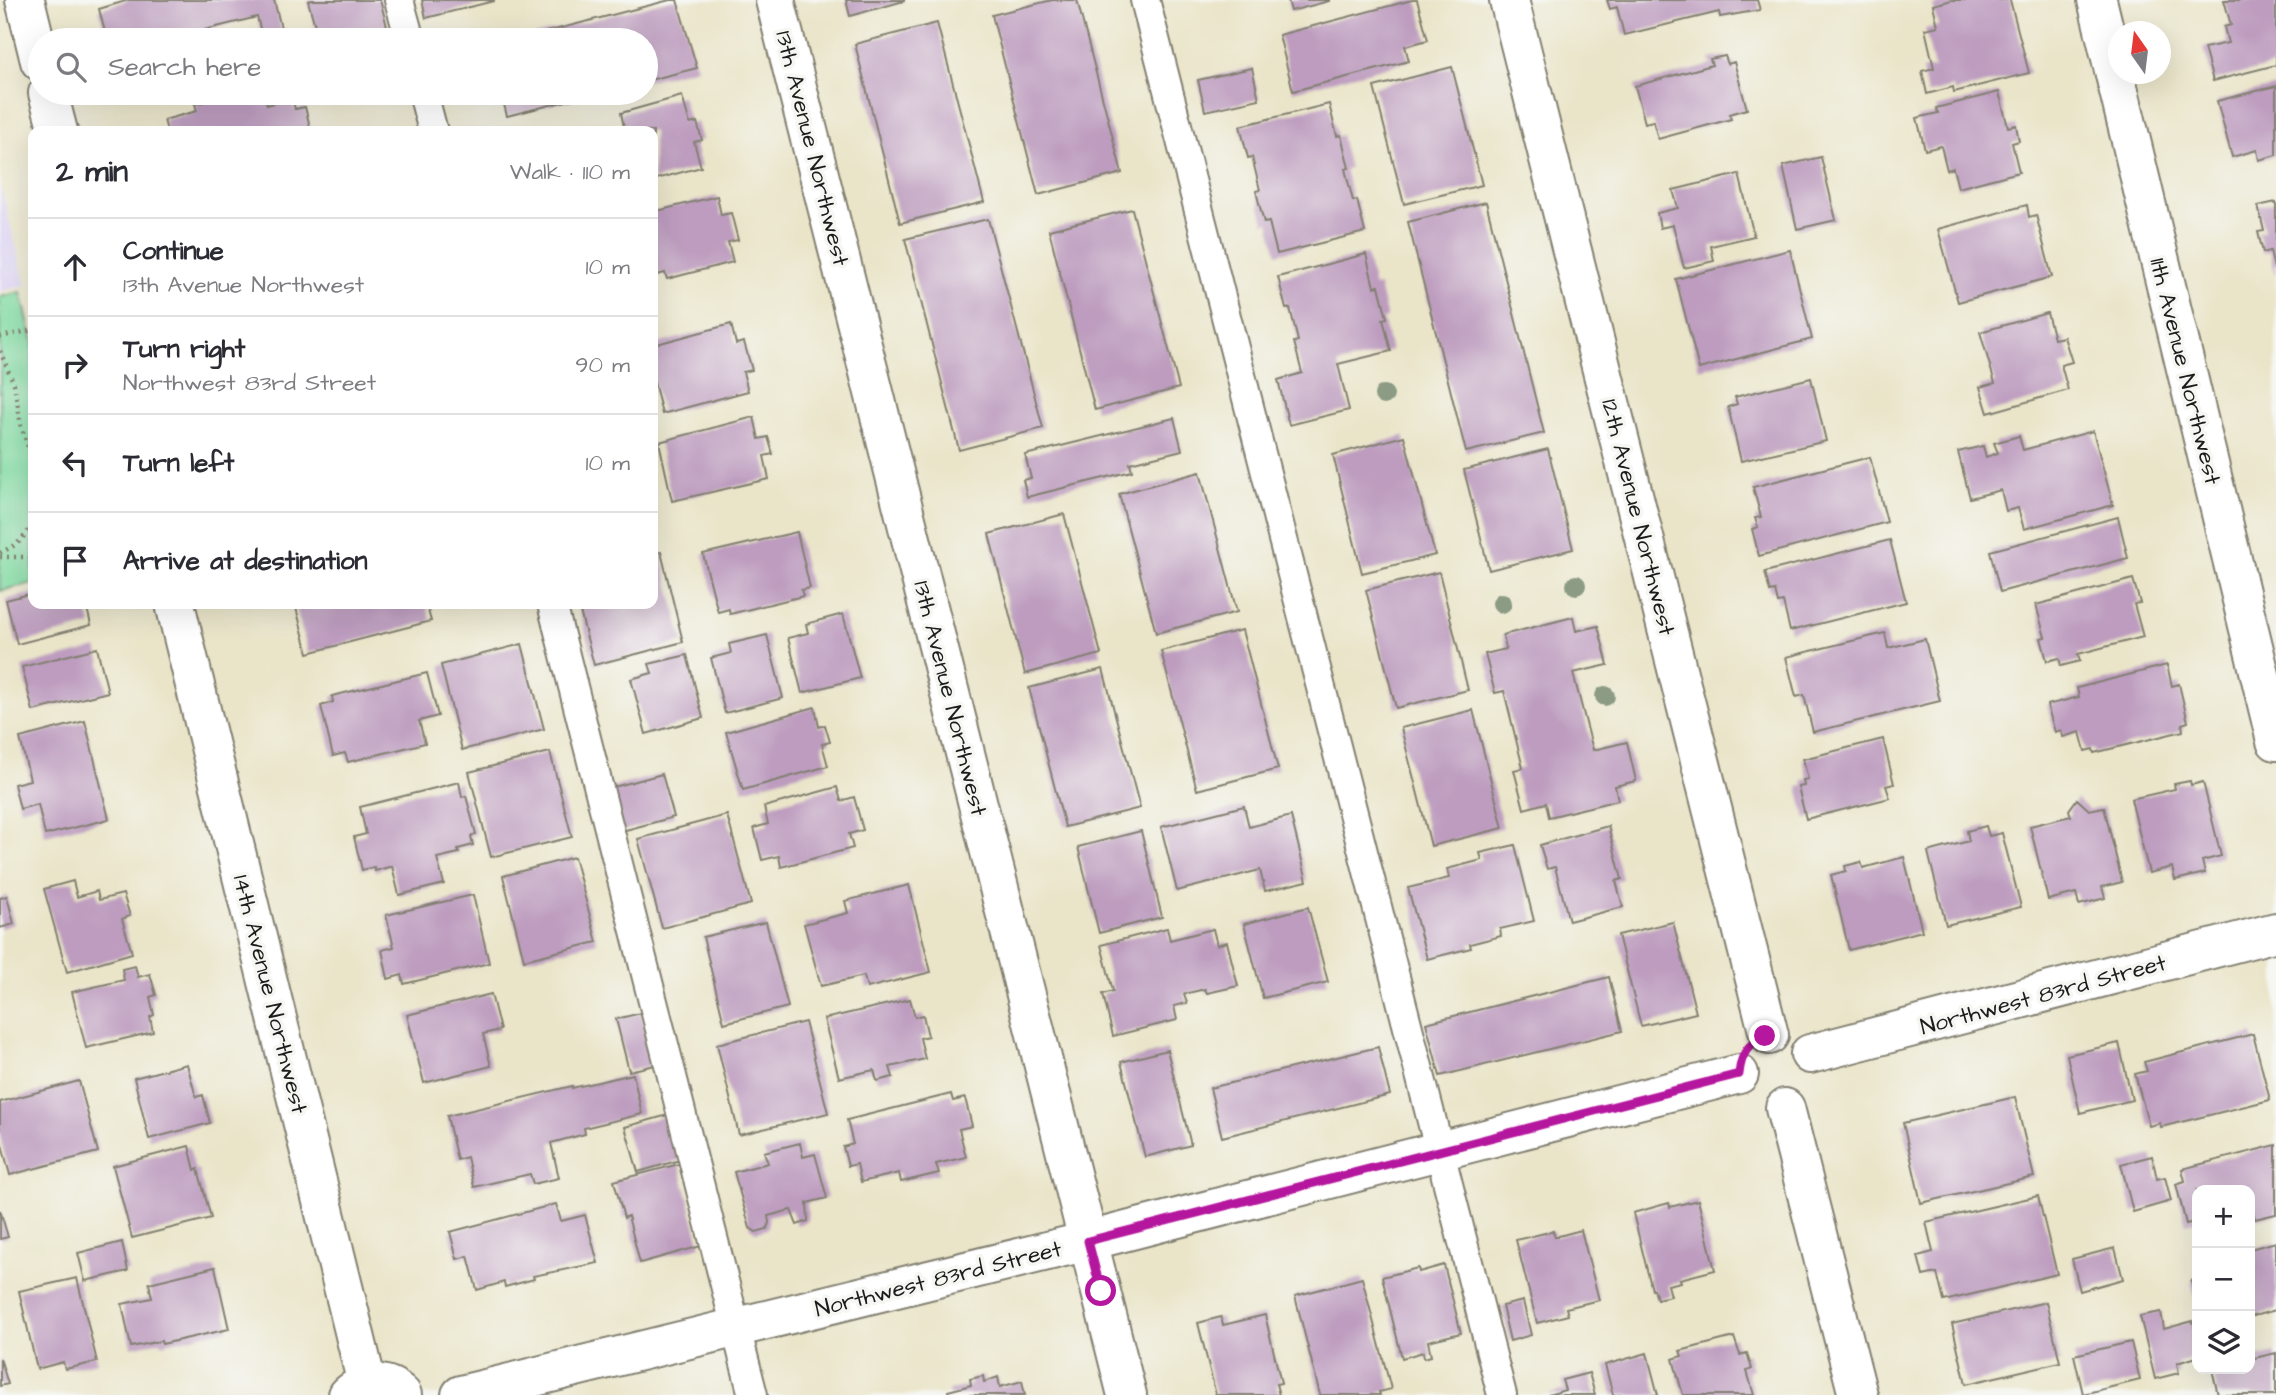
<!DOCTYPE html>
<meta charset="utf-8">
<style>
:root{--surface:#fff;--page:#f2f2f3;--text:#2b2b33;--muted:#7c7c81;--line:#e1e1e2}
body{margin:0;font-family:"Architects Daughter",sans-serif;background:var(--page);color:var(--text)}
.controls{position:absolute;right:21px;bottom:21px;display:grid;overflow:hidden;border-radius:14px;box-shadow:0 7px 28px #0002}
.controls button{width:63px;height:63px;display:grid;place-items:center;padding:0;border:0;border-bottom:2px solid var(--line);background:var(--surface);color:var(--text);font:35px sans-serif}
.compass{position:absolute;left:2108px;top:21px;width:63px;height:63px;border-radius:50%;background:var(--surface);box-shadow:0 7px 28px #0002;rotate:346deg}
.stop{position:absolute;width:21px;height:21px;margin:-16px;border:5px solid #b5179e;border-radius:50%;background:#fff}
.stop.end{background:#b5179e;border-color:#fff;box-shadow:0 2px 7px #0008}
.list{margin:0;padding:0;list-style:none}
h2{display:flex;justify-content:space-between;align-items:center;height:91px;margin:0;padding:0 28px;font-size:30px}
h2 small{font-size:23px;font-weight:400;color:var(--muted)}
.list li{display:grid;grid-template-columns:46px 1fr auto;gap:21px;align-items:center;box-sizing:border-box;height:98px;padding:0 28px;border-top:2px solid var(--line)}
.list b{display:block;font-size:26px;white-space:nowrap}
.list p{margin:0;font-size:23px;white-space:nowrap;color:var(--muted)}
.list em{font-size:23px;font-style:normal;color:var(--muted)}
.icon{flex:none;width:38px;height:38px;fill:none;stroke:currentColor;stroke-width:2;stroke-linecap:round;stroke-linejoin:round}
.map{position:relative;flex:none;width:2276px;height:1395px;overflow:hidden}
.search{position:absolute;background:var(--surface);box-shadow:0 7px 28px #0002;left:28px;top:28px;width:630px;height:77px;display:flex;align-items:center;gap:18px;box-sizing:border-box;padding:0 24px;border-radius:38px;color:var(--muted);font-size:26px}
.panel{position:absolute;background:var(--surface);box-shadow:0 7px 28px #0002;left:28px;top:126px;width:630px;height:483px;border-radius:14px}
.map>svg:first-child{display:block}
.built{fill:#ded5f5}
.green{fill:#81dca3;stroke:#4e7c60;stroke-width:2}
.building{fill:#bd9cbf}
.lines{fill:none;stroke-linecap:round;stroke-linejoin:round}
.lane-casing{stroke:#838072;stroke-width:32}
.street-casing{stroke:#838072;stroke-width:42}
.path{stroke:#838072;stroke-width:4.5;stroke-dasharray:2 5;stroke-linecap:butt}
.lane{stroke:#fff;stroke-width:28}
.street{stroke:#fff;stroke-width:38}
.tree{fill:#8c9b84}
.route{stroke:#b5179e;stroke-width:9}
.labels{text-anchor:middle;stroke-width:7;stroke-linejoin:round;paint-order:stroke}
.street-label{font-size:23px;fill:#1c1c1c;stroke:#f6f6f2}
</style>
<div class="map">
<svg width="2276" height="1395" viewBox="0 0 2276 1395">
<rect width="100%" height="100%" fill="#f6f6f2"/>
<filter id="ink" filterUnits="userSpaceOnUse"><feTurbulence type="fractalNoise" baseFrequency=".0143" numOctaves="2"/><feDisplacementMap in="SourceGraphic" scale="14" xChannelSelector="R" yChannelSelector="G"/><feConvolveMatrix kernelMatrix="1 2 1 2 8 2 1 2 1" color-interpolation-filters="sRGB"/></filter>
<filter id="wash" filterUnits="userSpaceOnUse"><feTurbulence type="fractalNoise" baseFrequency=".00686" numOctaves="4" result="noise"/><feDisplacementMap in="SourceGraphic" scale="28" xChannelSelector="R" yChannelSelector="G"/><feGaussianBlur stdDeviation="1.57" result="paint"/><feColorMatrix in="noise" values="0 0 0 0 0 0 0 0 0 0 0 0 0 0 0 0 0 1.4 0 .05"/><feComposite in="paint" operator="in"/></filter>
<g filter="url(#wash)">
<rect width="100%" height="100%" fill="#eae5c9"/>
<!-- built -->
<path class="built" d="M0 185 26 285 0 292Z"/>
<!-- green -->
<path class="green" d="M21 292 33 342V583L0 591V297Z"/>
<g id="blocks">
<!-- building -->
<path class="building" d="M129 0H274L284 40H263L257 17 164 40H107L99 9Z
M312 0H380L388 30 377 33 378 40H319L308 1Z
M422 0H494V1L426 18Z
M670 0H677L697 68 646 81V40H515Z
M846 0H904V1L850 16Z
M1052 0H1077L1122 173 1038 195 992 15Z
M1288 0H1329V1L1291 11Z
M1412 0H1417L1428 40 1405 46 1409 61 1293 91 1279 35Z
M1607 0H1757L1760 10 1720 17 1719 12 1624 35 1617 7 1610 9Z
M1952 0H2010L2029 73 1954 92 1953 87 1927 94 1922 71 1934 68 1925 29 1938 26 1933 5Z
M2224 0H2276V65L2213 81 2204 48 2228 43 2224 27 2231 25Z
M937 23 984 202 900 223 855 44Z
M1725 56 1728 64 1734 62 1747 109 1729 114 1731 119 1658 139 1653 121 1645 123 1635 86 1712 65 1710 59Z
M1452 67 1482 185 1404 204 1374 87Z
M1252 68 1259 99 1205 111 1198 80Z
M2276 86V155L2259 160 2257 150 2232 157 2217 101Z
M1999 92 2008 127 2016 125 2019 141 2012 143 2019 172 1958 188 1953 168 1947 170 1941 146 1925 150 1917 118 1938 113 1936 108Z
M242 93H264L267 105 292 98 295 109 305 107 311 131H167L164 120 197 111 195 104Z
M501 93H594V94L507 116Z
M682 96 690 124 697 122 702 140 694 142 701 167 653 180V131H618L617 129 624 127 621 113Z
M1329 104 1337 136 1341 135 1349 168 1345 169 1353 201 1357 200 1365 232 1277 254 1269 222 1264 223 1256 191 1260 190 1252 157 1248 158 1240 126Z
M1821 157 1836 220 1797 229 1783 166Z
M1739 174 1754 236 1711 246 1714 261 1684 268 1673 225 1660 228 1657 213 1678 208 1673 190Z
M717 196 721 215 731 213 738 240 728 242 733 262 667 279 665 273 653 276V212Z
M1486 202 1544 433 1466 452 1408 222Z
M2276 202V273H2275L2270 251 2263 253 2258 232 2264 231 2258 206Z
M2027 205 2029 217 2036 215 2052 277 1958 302 1938 229Z
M1132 209 1179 388 1095 410 1049 230Z
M988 219 1043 428 959 450 905 239Z
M1790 250 1812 339 1699 369 1676 279Z
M1366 254 1374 287 1379 286 1387 318 1383 319 1391 351 1338 364 1349 410 1289 425 1278 380 1302 373 1294 342 1298 341 1290 308 1286 309 1278 277Z
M2047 313 2054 339 2064 337 2072 362 2061 365 2068 390 1988 413 1980 387 1995 383 1980 332Z
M731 324 736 344 744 342 752 370 743 372 748 391 662 414 653 378V345Z
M1811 378 1826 441 1741 461 1728 407 1737 404 1735 397Z
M754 417 759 439 768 437 773 454 764 456 769 479 672 501 659 442Z
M1174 418 1182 450 1130 463 1132 471 1027 497 1023 480 1031 478 1025 455Z
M2093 431 2113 505 2024 529 2018 508 2006 511 2001 490 1970 498 1958 452 1983 446 1986 457 1998 453 1994 443 2019 436 2023 450Z
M1404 436 1435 555 1362 573 1333 455Z
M1548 449 1573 549 1489 570 1464 470Z
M1870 457 1887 522 1759 556 1752 529 1758 527 1755 518 1761 517 1753 487Z
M1200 472 1237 612 1156 633 1119 494Z
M1064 514 1101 654 1025 674 989 534Z
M2118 517 2128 558 2000 592 1990 551Z
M797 532 810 588 801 590 803 596 730 614 729 609 718 612 703 554Z
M1890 540 1906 602 1790 631 1783 602 1778 603 1775 591 1770 592 1765 572Z
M661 552 683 642 594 665 578 604H653V554Z
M1439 572 1468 690 1396 708 1366 590Z
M2133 579 2140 603 2134 604 2143 637 2078 654 2080 661 2061 666 2059 658 2047 661 2041 638 2045 637 2036 605Z
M33 593V604H86L91 625 17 644 6 600Z
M295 604H426L431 621 308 653Z
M843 614 860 678 802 693 788 638 808 633 806 624Z
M1573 617 1576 631 1598 626 1608 665 1573 673 1593 750 1627 742 1636 781 1615 786 1618 800 1549 817 1546 803 1524 809 1514 770 1523 768 1504 691 1495 693 1485 654 1506 649 1503 635Z
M1242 630 1278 769 1197 790 1161 651Z
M1885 633 1888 648 1925 639 1940 701 1813 732 1804 695 1796 697 1786 657Z
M767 635 783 698 725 713 711 658 731 653 729 644Z
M522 644 544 729 462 750 441 665Z
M97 648 108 692 33 711 22 667Z
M687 655 703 718 646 734 631 679 652 673 649 664Z
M2167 665 2172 686 2179 684 2188 722 2182 724 2183 731 2094 753 2093 749 2085 751 2080 732 2063 737 2061 730 2055 732 2047 705 2079 697 2077 688Z
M1103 669 1140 808 1065 827 1029 688Z
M427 673 438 716 419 721 425 743 348 762 345 753 333 756 321 706 333 702 332 696Z
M815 707 819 727 825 725 830 742 822 744 828 766 743 790 726 732Z
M1473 710 1503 828 1431 846 1401 728Z
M85 721 109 819 45 835 38 804 20 809 14 784 30 780 20 738Z
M1883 739 1894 784 1886 786 1890 798 1806 819 1798 787 1804 786 1803 780 1808 779 1803 759Z
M550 752 572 837 491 857 469 772Z
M662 774 674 817 622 831 610 788Z
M2190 781 2191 785 2203 782 2221 856 2202 861 2205 873 2175 880 2172 867 2149 873 2131 799 2175 789 2174 784Z
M459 782 462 797 466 796 476 834 471 836 473 845 458 849 459 853 437 858 444 884 399 895 392 866 375 871 374 867 362 870 354 837 366 834 360 807Z
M837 787 841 801 854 797 863 830 849 834 853 848 781 867 779 856 762 860 754 828 768 824 764 807Z
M2077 799 2089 810 2104 807 2122 882 2102 887 2105 898 2079 905 2076 893 2048 900 2030 826 2071 816 2069 810Z
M1244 806 1249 827 1291 816 1307 881 1265 891 1260 870 1177 891 1161 827Z
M727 815 751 904 662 928 638 839Z
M1608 826 1622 879 1616 881 1623 907 1569 921 1555 867 1547 869 1540 845Z
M1986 826 1989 836 2002 833 2021 907 1946 925 1928 852 1969 841 1967 831Z
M1141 831 1162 917 1099 933 1078 847Z
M1515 845 1534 921 1500 929 1501 936 1470 944 1471 948 1427 959 1408 888 1449 878 1447 869 1482 860 1480 853Z
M574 857 597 942 524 960 503 876Z
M1904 857 1922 931 1849 950 1831 875 1846 871 1845 866 1861 862 1863 868Z
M73 881 77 897 97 891 99 900 123 894 130 916 122 919 132 953 67 972 44 889Z
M909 885 931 972 867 988 864 976 821 986 804 924 848 913 845 901Z
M473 895 489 963 404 984 402 975 388 979 382 950 394 947 386 915Z
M7 896 14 924 0 928V898Z
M1308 907 1328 982 1263 998 1244 924Z
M766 922 788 1007 724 1023 703 937Z
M1673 922 1696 1013 1641 1026 1618 935Z
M1167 928 1170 940 1213 929 1217 945 1227 942 1238 986 1207 993 1205 989 1184 994 1187 1003 1174 1006 1177 1020 1113 1036 1103 994 1113 991 1101 945Z
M135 966 138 977 150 974 156 995 150 997 154 1015 150 1017 153 1032 86 1048 72 992 124 980 122 969Z
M1609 977 1622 1031 1440 1076 1426 1023Z
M491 994 500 1030 483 1034 491 1066 424 1083 407 1015Z
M910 999 915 1017 923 1015 928 1036 920 1038 925 1059 890 1067 893 1077 877 1081 874 1070 839 1078 824 1019Z
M641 1013 655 1065 629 1071 616 1019Z
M805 1022 828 1113 739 1135 717 1044Z
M2253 1034 2270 1100 2161 1127 2160 1123 2149 1126 2135 1074 2147 1071 2144 1062Z
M2119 1043 2132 1100 2080 1113 2067 1055Z
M1378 1047 1390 1095 1222 1137 1210 1088Z
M1167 1050 1191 1145 1145 1157 1121 1062Z
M187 1064 196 1097 203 1095 210 1123 149 1139 134 1078Z
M633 1074 642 1114 584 1128 585 1134 551 1143 559 1178 533 1184 530 1174 474 1187 467 1157 457 1160 447 1116 572 1086V1088Z
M79 1081 98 1152 10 1175 0 1137V1102Z
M951 1094 953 1101 965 1098 972 1126 959 1129 966 1157 936 1164 939 1173 901 1182 899 1173 861 1182 857 1164 848 1166 843 1147 853 1144 847 1120Z
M2015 1097 2034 1177 1921 1203 1903 1123Z
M668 1115 680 1160 638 1172 625 1127Z
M800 1143 803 1157 815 1154 827 1198 807 1203 808 1221 797 1225 791 1210 768 1216 769 1223 767 1229 756 1232 750 1228 734 1172 768 1163 764 1152Z
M2276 1145V1214L2255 1219 2253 1211H2250V1190H2197V1228L2195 1222 2186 1224 2176 1184 2185 1181 2182 1169Z
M189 1146 195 1170 198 1169 211 1218 132 1238 113 1166Z
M2152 1156 2157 1179 2165 1177 2171 1201 2133 1212 2121 1164Z
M679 1164 701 1246 640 1263 628 1216 624 1218 614 1181Z
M2038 1196 2057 1274 1944 1301 1937 1273 1923 1276 1918 1256 1933 1252 1926 1222Z
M1698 1200 1715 1270 1680 1279 1681 1282 1668 1285 1671 1296 1657 1299 1654 1289 1652 1290 1633 1213 1669 1203 1670 1207Z
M556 1204 561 1221 585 1215 598 1263 533 1276 534 1279 505 1287 504 1282 477 1290 468 1256 457 1259 450 1232Z
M0 1210 8 1237 0 1239Z
M1581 1230 1599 1300 1566 1308 1568 1315 1537 1323 1516 1240 1553 1231 1555 1237Z
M122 1242 128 1271 85 1281 78 1253Z
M2276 1242V1310L2250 1317V1249Z
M2115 1248 2123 1279 2080 1291 2072 1259Z
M1444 1265 1461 1333 1428 1341 1431 1356 1424 1358 1423 1352 1402 1358 1382 1277 1418 1268 1419 1272Z
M215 1267 229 1329 162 1344 161 1341 131 1347 122 1304 152 1298 149 1283Z
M77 1278 97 1362 65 1369 63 1362 37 1369 19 1291Z
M1362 1278 1391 1389 1379 1392 1380 1395H1320L1295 1296Z
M2197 1279V1301H2196L2191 1281Z
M1523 1301 1531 1335 1510 1341 1502 1306Z
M2046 1302 2060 1362 1966 1384 1952 1324Z
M2161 1312 2164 1329 2193 1321 2197 1338V1357L2177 1363 2179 1373 2155 1379 2140 1316Z
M1265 1315 1281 1383 1276 1384 1279 1395H1216L1198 1323 1221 1317 1223 1325Z
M1734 1337 1740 1355 1747 1353 1752 1369 1747 1371 1754 1395H1683L1673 1359 1682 1356 1680 1351Z
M2131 1342 2140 1380 2083 1394 2074 1355Z
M1647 1353 1658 1395H1613L1605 1365Z
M2276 1353V1395H2218L2212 1369H2250V1359Z
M0 1358 8 1384 0 1386Z
M1589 1373 1595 1395H1548L1565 1390 1562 1380Z
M983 1376 984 1382 998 1377 1000 1387 1022 1381 1025 1395H949L948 1391 971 1385 970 1379Z"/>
</g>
</g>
<g filter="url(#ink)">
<use href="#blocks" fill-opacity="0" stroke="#838072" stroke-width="2"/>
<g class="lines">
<defs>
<path id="lane" d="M399 0 410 40
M1145 0 1502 1395
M423 93 433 131
M552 604 753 1395"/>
<path id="street" d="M25 0 40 61
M775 0 1127 1395
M1509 0 1769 1035
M2097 0 2276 741
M48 93 58 131
M175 604 367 1384
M1810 1054 2276 932
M1785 1108 1858 1395
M348 1395C364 1380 387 1380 402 1395
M461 1395 1088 1241 1739 1074"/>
</defs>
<!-- lane casing -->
<use href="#lane" class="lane-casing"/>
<!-- street casing -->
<use href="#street" class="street-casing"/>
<!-- path -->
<path class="path" d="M0 337 33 330
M0 351 14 384 21 425 33 463
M0 553 17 544 33 526
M0 557H33"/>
<!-- lane -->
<use href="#lane" class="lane"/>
<!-- street -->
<use href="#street" class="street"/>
</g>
<!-- trees -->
<g class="tree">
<circle cx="1384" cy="395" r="10"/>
<circle cx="1576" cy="585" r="10"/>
<circle cx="1502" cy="603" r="10"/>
<circle cx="1605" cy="696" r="10"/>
</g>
</g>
<g class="lines" filter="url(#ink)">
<!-- route -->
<path class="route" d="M1101 1291 1088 1241 1739 1074C1741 1055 1747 1044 1765 1036"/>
</g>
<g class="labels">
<!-- street labels -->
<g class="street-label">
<text transform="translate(813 148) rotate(76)" y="8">13th Avenue Northwest</text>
<text transform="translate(2186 371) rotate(76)" y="8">11th Avenue Northwest</text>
<text transform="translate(1639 517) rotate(76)" y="8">12th Avenue Northwest</text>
<text transform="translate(951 698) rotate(76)" y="8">13th Avenue Northwest</text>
<text transform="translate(271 994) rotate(76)" y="8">14th Avenue Northwest</text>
<text transform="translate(2043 994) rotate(-15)" y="8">Northwest 83rd Street</text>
<text transform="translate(938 1278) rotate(-14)" y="8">Northwest 83rd Street</text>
</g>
</g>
</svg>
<div class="controls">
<button>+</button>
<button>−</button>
<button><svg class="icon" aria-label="layers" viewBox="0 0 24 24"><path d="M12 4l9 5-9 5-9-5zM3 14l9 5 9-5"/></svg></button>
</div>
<svg class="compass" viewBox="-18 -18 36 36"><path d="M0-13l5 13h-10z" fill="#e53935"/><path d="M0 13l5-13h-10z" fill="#7c7c81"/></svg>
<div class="stop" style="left:1101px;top:1291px"></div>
<div class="stop end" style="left:1765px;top:1036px"></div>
<div class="search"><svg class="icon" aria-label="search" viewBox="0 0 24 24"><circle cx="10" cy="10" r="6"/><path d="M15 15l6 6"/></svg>Search here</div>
<section class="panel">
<h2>2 min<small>Walk · 110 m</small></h2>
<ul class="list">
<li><svg class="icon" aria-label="ahead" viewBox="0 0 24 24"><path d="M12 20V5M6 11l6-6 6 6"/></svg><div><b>Continue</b><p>13th Avenue Northwest</p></div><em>10 m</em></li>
<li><svg class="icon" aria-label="right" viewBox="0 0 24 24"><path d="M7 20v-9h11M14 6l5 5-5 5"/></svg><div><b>Turn right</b><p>Northwest 83rd Street</p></div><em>90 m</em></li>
<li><svg class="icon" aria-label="left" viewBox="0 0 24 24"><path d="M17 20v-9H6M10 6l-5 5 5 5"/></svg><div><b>Turn left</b></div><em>10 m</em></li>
<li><svg class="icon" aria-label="arrive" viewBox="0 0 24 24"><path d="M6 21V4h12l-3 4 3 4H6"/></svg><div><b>Arrive at destination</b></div></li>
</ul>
</section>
</div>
